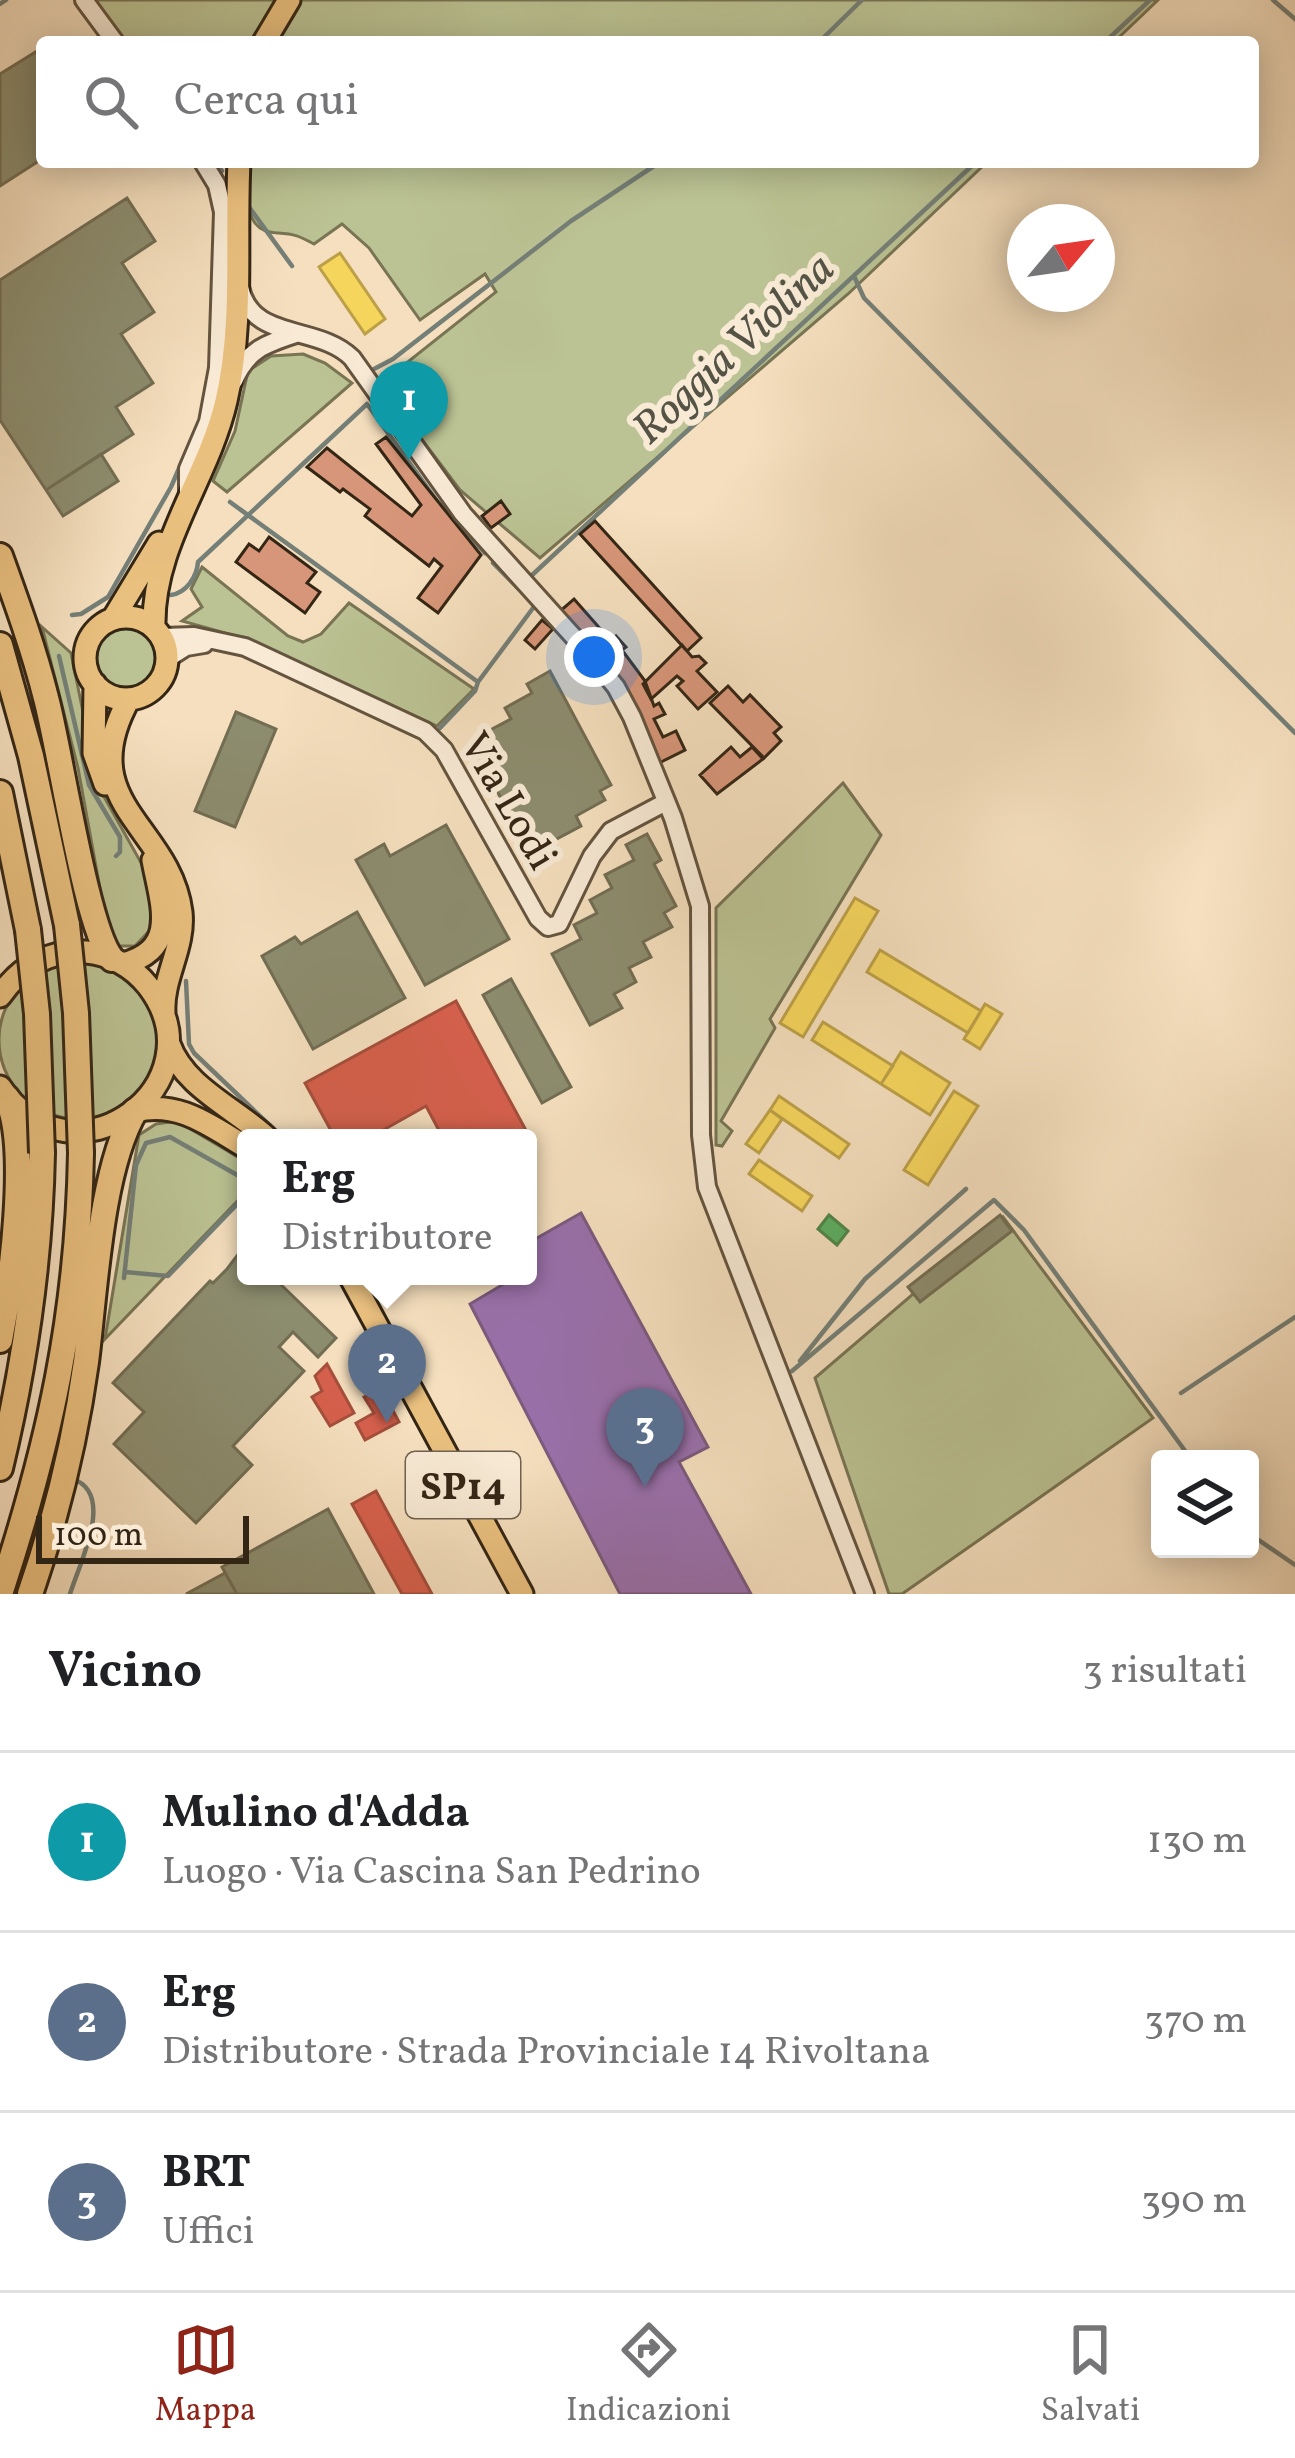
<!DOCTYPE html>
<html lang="it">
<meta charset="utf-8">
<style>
:root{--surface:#fff;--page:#f2f2f2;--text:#202124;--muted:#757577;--line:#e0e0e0;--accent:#8f2418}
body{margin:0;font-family:Vollkorn,serif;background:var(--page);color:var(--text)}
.controls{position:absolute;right:36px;bottom:36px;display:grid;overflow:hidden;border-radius:12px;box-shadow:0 6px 30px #0003}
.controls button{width:108px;height:108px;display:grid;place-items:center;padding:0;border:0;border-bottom:3px solid var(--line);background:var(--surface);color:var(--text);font:60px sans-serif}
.compass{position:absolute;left:1007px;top:204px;width:108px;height:108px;border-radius:50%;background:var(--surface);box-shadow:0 6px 30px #0003;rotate:61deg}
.scale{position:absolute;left:36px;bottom:30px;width:213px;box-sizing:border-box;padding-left:12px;border:6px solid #342615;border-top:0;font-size:33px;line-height:42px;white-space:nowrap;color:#342615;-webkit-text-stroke:9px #f8ead5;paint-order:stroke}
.you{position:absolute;left:594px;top:657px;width:42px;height:42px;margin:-30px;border:9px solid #fff;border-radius:50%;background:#1a73e8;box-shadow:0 0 0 18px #1a73e833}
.badge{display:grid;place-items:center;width:78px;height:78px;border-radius:50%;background:var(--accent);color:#fff;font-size:39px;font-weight:700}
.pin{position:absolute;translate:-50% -99px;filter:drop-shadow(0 3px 6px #0008)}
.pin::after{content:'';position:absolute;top:63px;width:42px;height:36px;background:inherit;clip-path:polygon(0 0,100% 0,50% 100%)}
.popup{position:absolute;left:237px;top:1129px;width:300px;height:156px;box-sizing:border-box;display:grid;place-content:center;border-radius:12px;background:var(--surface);filter:drop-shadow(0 3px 9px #0005);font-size:39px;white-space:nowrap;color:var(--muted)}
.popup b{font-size:45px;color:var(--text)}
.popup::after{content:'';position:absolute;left:50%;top:100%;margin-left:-24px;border:24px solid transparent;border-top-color:var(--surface)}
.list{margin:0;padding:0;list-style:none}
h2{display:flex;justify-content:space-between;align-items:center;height:156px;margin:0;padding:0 48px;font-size:51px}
h2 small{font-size:39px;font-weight:400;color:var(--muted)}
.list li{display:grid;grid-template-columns:78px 1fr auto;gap:36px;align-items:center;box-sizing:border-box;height:180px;padding:0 48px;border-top:3px solid var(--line)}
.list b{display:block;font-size:45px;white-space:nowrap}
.list p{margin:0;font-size:39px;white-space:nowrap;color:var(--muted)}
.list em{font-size:39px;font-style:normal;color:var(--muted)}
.icon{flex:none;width:66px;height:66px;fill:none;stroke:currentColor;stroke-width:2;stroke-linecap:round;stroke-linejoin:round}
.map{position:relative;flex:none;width:1295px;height:1594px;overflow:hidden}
.search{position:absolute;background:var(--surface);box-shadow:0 6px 30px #0003;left:36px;right:36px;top:36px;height:132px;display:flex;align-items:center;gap:30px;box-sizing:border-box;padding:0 42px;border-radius:12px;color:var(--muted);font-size:45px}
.sheet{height:696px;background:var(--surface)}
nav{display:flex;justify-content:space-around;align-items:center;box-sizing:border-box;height:168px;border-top:3px solid var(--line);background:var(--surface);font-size:33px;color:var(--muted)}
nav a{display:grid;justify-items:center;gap:6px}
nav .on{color:var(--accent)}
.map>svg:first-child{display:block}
.green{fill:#bbc293;stroke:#787454;stroke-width:3}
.homes{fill:#f6d55c;stroke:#bca047;stroke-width:3}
.shops{fill:#d6604d;stroke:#a54f3c;stroke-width:3}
.offices{fill:#9970ab;stroke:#7b5a7e;stroke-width:3}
.public{fill:#5aae61;stroke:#4f854a;stroke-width:3}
.industry{fill:#8c8c6e;stroke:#726d53;stroke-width:3}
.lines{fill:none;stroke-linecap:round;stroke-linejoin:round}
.stream{stroke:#747f77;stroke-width:4.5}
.building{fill:#d79679;stroke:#342615;stroke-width:3}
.minor-casing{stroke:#64543f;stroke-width:22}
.major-casing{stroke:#342615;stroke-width:27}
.highway-casing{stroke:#342615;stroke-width:30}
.minor{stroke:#f8ead5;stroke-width:16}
.major{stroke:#eac07f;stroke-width:21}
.highway{stroke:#eac07f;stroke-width:24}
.highway-bridge-casing{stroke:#342615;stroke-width:30;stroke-linecap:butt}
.highway-bridge{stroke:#eac07f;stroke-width:24}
.labels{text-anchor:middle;stroke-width:12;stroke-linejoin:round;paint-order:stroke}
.shield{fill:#f8ead5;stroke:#6f614f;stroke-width:3}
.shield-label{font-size:39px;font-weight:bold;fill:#342615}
.street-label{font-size:42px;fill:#342615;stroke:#f8ead5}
.water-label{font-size:45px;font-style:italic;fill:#545346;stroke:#f8ead5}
</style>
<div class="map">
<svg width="1295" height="1594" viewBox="0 0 1295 1594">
<rect width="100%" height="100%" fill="#f5dfbe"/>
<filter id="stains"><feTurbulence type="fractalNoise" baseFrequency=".00167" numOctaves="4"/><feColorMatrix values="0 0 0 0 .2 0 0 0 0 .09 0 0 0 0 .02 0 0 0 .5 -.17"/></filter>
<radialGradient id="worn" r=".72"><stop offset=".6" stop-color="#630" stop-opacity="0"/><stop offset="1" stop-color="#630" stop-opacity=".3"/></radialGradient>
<!-- green -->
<path class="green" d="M93 0H277L254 42H124Z
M300 0H1158L1114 42H274Z
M249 162H987L848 294 540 558 460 490 377 380 399 369 496 292 485 274 420 320 369 248 342 224 314 244C299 236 295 234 278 233 239 232 248 188 249 162Z
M303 354 325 363 352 383 227 492 213 481 235 431 248 371 271 356Z
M202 567 288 636 303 642 321 634 349 603 474 689 437 726 239 637 182 621 202 607 191 589Z
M42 627 71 653 98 786 144 868 151 900 150 930 135 946H117L108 932 78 768Z
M95 658a31 31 0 1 1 62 0a31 31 0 1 1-62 0Z
M843 783 881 835 770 1019 775 1028 721 1121 732 1131 722 1146 716 1145V908Z
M-1 1040a79 79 0 1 1 158 0a79 79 0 1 1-158 0Z
M177 1121 246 1162V1192L105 1339 139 1135 156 1124Z
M1003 1217 1153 1418 902 1594H889L815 1378Z"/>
<!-- homes -->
<path class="homes" d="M340 253 385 319 365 334 319 267Z
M855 898 878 911 803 1037 780 1023Z
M880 950 981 1011 968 1033 867 972Z
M985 1004 1002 1014 980 1049 964 1039Z
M823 1022 893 1066 881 1084 812 1040Z
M901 1052 950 1083 930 1115 881 1084Z
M954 1091 978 1106 928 1185 904 1170Z
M779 1096 849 1144 839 1158 770 1110Z
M770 1110 782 1119 759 1153 746 1144Z
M759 1160 812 1196 802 1211 749 1174Z"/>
<!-- shops -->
<path class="shops" d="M456 1001 535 1147 528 1151V1138H443L426 1106 369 1138H335L305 1083Z
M327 1364 354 1413 330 1426 312 1397 322 1391 315 1376Z
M381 1388 399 1422 365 1440 356 1423 374 1413 364 1397Z
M376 1491 432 1594H402L352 1504Z"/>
<!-- offices -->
<path class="offices" d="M581 1213 708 1447 679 1462 751 1594H620L470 1304 507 1282 504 1276H528V1243Z"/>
<!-- public -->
<path class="public" d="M829 1215 848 1231 837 1245 818 1229Z"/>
<!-- industry -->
<path class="industry" d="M42 48V159L0 186V74Z
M127 198 155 241 122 263 154 312 121 334 153 383 116 407 133 434 46 490 0 420V280Z
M101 454 118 481 63 516 46 490Z
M550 671 611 785 600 791 605 800 576 816 581 826 553 841 559 851 536 864 475 750 486 745 481 735 511 719 505 708 532 693 527 684Z
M236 712 276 729 235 827 195 811Z
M446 825 509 939 425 985 356 860 384 844 390 856Z
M647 834 661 860 654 864 676 906 664 913 672 927 643 942 651 957 629 968 636 982 614 994 622 1008 590 1025 552 954 581 939 574 925 597 913 590 900 612 888 605 875 634 860 626 845Z
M357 912 405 998 313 1049 262 956 295 937 301 944Z
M511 979 571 1087 542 1103 483 995Z
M1000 1215 1012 1231 920 1302 908 1287Z
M243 1248 246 1276H272L336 1338 318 1357 293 1332 279 1347 304 1371 233 1446 252 1465 196 1523 114 1444 144 1412 113 1383 210 1281 213 1283 227 1269Z
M328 1509 374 1594H237L222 1567Z
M225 1573 237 1594H186Z"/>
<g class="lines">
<!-- stream -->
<path class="stream" d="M1273 0 1295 19
M0 4 6 0
M111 23 125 42
M819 42 862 0
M1105 42 1150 0
M215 162 222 171
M249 207 292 266
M854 276 864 298 1295 733
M374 369 393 359 571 221 660 162
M230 502 478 682 536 604
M493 563 523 593
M530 577 976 162
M171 595C186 593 197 577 198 562L367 404 437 501 485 553
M72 615 81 614 108 597 171 487 199 422
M59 656 89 785 120 837V852L116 856
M440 728 475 691 478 682
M186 981 189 1044 194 1053 283 1138
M125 1272 168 1276 246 1195
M124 1278 136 1165 146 1143 170 1137 246 1180
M800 1361 865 1279 966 1189
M792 1371 994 1200 1024 1230 1191 1459
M1181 1393 1295 1317
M1250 1534 1295 1565
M70 1594C79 1564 116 1494 73 1479"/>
</g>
<!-- building -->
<path class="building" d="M386 437 481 555 438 613 418 598 442 566 434 559 429 566 365 516 370 509 343 489 340 492 307 467 327 448 412 516 421 505 376 444Z
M501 501 510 514 491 528 482 516Z
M595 521 701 638 687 651 580 534Z
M269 537 316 572 307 583 320 592 305 613 236 562 249 544 259 551Z
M574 599 611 641 616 636 626 647 622 650 645 681 654 706 659 703 665 714 654 719 663 737 676 731 685 750 659 763 559 612Z
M542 620 553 629 535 649 525 640Z
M682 645 692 657 699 656 706 663 697 671 717 692 698 709 677 686 683 681 677 676 651 699 643 684Z
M728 686 743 702 750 695 781 727 774 733 781 741 764 758 710 703Z
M731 747 740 757 752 747 763 759 717 794 700 775Z"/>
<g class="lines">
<defs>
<path id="minor" d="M84 0 115 42
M240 287C251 342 318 324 352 358L463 514 590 655 616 687 632 717 673 818 700 906 701 1135 707 1187 865 1594
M234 381C247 350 265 344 296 334
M188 493V469L208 422 218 368 223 212 217 185 203 162
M162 637 194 636 245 647 425 731 444 750 538 918 548 927 559 924 592 856 611 831 666 802
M167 659 186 647 204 644"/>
<path id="major" d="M264 42 289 0
M85 658a41 41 0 1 1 82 0a41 41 0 1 1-82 0Z
M113 619 159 543
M154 627C152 545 208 479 226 401 244 324 235 241 239 162
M95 684 94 753 105 784
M129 699C71 804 170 825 181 912 185 947 162 978 164 1012
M123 964C180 949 161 904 153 860
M0 996C20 967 50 949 86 952 110 954 133 967 148 986 223 1084 73 1195 0 1087
M169 1044C184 1087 235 1108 267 1138
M135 1111C179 1100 210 1126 246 1147
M350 1276 522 1594"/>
<path id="highway" d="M0 556C17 603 34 650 46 698 60 749 86 929 112 959
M0 645 31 756 67 925
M0 793 28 930
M0 1340C11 1285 30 1148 7 1098
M0 1468C25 1364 40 1260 42 1153
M0 1594C50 1442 78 1314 81 1153
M30 1594C56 1519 75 1441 86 1362 95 1292 100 1171 135 1111"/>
</defs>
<!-- minor casing -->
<use href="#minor" class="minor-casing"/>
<!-- major casing -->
<use href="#major" class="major-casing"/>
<!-- highway casing -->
<use href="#highway" class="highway-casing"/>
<!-- minor -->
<use href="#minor" class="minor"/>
<!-- major -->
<use href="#major" class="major"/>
<!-- highway -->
<use href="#highway" class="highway"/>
<defs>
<path id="highway-bridge" d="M67 925 76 1013 81 1153
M28 930 37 1014 42 1153"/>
</defs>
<!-- highway-bridge casing -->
<use href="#highway-bridge" class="highway-bridge-casing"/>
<!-- highway-bridge -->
<use href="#highway-bridge" class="highway-bridge"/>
</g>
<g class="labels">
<!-- shield labels -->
<rect class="shield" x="406" y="1452" width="114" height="66" rx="9"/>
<g class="shield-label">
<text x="463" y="1499">SP14</text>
</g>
<!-- street labels -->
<g class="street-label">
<text transform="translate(510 800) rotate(60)" y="15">Via Lodi</text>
</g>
<!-- water labels -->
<g class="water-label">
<text transform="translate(732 347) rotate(-43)" y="16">Roggia Violina</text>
</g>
</g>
<rect width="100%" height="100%" filter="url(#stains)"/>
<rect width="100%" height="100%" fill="url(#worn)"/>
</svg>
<div class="controls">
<button><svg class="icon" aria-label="layers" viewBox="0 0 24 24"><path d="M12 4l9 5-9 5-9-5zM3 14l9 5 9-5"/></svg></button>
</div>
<svg class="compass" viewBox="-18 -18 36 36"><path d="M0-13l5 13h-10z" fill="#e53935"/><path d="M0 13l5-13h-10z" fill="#757577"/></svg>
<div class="scale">100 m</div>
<div class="you"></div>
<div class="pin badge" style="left:409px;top:460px;background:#0f9aa8">1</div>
<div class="pin badge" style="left:387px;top:1423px;background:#5c6f8a">2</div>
<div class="popup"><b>Erg</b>Distributore</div>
<div class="pin badge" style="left:645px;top:1487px;background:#5c6f8a">3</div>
<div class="search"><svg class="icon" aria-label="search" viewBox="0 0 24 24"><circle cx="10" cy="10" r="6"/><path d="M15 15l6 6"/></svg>Cerca qui</div>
</div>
<section class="sheet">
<h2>Vicino<small>3 risultati</small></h2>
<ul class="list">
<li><span class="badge" style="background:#0f9aa8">1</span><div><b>Mulino d'Adda</b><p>Luogo · Via Cascina San Pedrino</p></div><em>130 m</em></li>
<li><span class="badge" style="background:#5c6f8a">2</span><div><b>Erg</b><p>Distributore · Strada Provinciale 14 Rivoltana</p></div><em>370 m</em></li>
<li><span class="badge" style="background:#5c6f8a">3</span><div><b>BRT</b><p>Uffici</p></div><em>390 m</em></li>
</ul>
</section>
<nav>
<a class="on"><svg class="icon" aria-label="map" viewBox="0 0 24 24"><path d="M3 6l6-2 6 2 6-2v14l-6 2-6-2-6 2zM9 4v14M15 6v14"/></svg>Mappa</a>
<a><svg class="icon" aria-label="directions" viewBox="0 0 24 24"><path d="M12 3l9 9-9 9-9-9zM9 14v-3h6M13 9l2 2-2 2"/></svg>Indicazioni</a>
<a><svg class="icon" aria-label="saved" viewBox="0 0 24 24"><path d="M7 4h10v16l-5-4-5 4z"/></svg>Salvati</a>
</nav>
